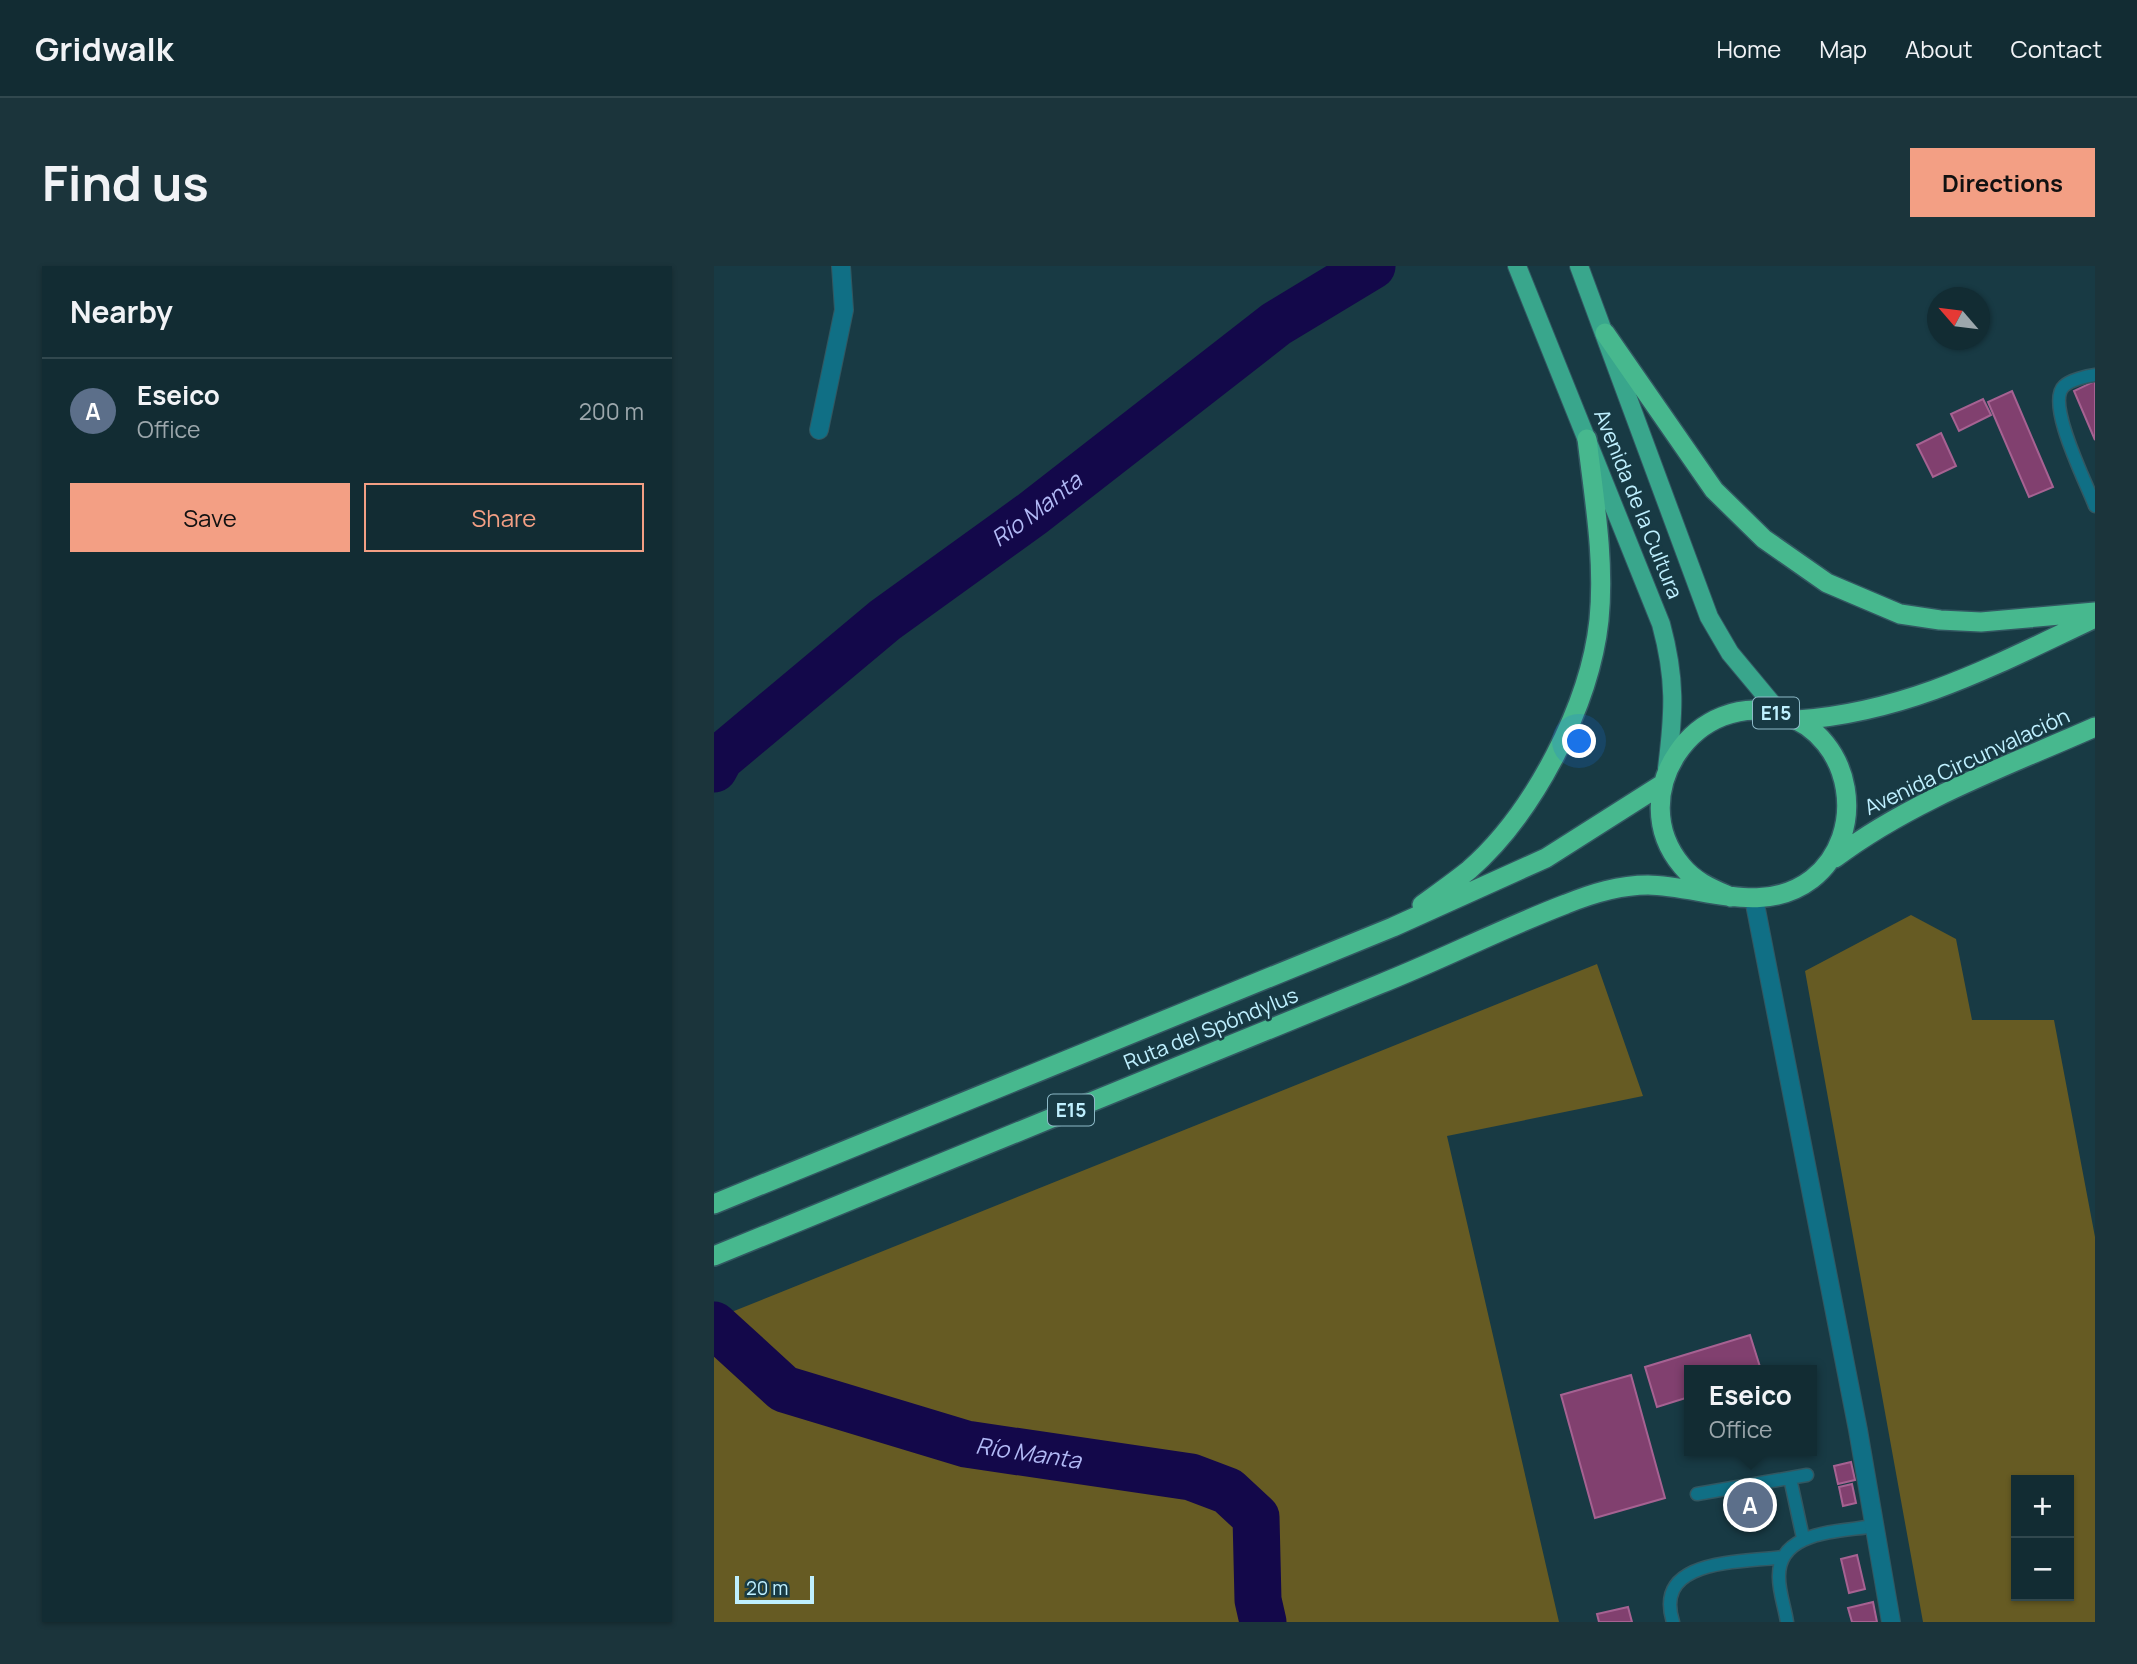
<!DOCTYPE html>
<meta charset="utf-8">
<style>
:root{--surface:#122c33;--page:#1b343b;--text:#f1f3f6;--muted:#9ca7ac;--line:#31484e;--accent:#f39f84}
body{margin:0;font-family:Manrope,sans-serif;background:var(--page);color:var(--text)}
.controls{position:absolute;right:21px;bottom:21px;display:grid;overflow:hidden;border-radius:0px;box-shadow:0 2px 5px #0004}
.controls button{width:63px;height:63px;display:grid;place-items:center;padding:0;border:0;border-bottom:2px solid var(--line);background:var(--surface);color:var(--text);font:35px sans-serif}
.compass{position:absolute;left:1213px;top:21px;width:63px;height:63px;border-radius:50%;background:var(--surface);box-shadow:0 2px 5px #0004;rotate:298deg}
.scale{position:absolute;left:21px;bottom:18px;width:79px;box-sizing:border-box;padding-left:7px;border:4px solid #bff0ff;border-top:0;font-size:19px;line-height:24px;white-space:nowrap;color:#bff0ff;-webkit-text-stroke:5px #183a44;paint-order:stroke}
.you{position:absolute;left:866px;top:476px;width:24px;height:24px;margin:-18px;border:5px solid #fff;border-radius:50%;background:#1a73e8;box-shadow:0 0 0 10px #1a73e833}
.badge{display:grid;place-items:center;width:46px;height:46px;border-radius:50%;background:var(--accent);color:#fff;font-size:23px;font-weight:700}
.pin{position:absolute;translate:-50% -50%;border:4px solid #fff;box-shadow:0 2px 7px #0006}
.popup{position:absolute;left:970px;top:1099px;width:133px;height:91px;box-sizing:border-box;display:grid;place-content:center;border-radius:0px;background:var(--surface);filter:drop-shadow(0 2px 5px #0005);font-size:23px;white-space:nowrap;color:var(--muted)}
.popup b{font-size:26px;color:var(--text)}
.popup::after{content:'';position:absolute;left:50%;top:100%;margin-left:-14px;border:14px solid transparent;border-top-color:var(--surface)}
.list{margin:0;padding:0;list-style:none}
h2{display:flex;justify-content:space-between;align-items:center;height:91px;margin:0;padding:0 28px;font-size:30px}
h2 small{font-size:23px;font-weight:400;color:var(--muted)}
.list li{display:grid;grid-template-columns:46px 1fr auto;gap:21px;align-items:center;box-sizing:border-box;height:105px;padding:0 28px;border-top:2px solid var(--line)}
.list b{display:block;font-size:26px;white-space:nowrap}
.list p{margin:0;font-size:23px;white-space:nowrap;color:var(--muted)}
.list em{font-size:23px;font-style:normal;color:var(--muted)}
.actions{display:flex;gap:14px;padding:21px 28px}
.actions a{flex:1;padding:16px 0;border:2px solid var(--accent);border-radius:0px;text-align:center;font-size:24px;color:var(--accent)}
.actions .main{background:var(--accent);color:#111}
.map{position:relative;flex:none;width:1381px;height:1356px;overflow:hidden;border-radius:0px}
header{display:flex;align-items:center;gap:42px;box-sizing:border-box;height:98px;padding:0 35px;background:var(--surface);border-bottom:2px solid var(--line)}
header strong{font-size:33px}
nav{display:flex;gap:38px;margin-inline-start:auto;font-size:24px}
.intro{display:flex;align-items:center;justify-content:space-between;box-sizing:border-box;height:168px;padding:0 42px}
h1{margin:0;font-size:49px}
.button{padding:18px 32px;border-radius:0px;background:var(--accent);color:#111;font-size:24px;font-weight:700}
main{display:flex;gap:42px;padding:0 42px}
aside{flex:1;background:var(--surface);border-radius:0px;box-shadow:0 2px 5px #0004}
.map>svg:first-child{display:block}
.green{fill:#665b23;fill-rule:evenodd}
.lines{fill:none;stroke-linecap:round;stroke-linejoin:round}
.river{stroke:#13084a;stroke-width:47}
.building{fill:#81406f;stroke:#a66292;stroke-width:2}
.service-casing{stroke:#325761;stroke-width:15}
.minor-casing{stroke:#325761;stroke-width:20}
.primary-casing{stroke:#325761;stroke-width:20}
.trunk-casing{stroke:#325761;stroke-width:22}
.service{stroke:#106f85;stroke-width:12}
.minor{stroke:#106f85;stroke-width:18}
.primary{stroke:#39a68c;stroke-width:18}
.trunk{stroke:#47b88e;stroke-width:19}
.labels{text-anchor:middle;stroke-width:5;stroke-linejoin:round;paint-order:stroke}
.shield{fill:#183a44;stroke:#8db9c7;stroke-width:2}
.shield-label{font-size:19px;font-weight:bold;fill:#bff0ff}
.street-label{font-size:21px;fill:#bff0ff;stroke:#183a44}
.water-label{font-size:23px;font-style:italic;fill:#b1b9f5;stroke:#183a44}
</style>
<header>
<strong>Gridwalk</strong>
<nav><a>Home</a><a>Map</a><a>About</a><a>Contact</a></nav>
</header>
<div class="intro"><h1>Find us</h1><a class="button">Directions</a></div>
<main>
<aside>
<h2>Nearby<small></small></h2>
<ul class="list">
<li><span class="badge" style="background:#5c6f8a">A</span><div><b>Eseico</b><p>Office</p></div><em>200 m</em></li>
</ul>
<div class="actions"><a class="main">Save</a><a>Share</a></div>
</aside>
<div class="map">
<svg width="1381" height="1356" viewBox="0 0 1381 1356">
<rect width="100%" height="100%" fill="#183a44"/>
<!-- green -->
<path class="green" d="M1197 649 1242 673 1258 754H1340L1381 971V1356H1209L1091 705ZM1302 1214H1355V1330H1302Z
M883 698 929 830 733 870 845 1356H0V1053Z"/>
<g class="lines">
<!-- river -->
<g class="river">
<path id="s1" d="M0 503 6 492 171 354 318 248 562 58 658 0"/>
<path id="s2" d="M0 1059 70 1123 252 1178 477 1211 514 1225 542 1251 544 1334 549 1356"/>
</g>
</g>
<!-- building -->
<path class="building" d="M1381 115V174L1360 125Z
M1298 125 1339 221 1315 231 1274 136Z
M1269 133 1277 149 1245 165 1237 148Z
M1227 167 1242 200 1219 211 1203 179Z
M1036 1069 1047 1104H975V1131L943 1141 931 1101Z
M917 1109 951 1232 881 1252 847 1129Z
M1137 1196 1141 1214 1124 1218 1120 1200Z
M1138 1218 1142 1237 1129 1240 1125 1221Z
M1143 1289 1151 1323 1135 1327 1127 1293Z
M1159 1336 1163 1356H1138L1134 1342Z
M914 1341 918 1356H885L883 1348Z"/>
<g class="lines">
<defs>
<path id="service" d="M1381 109C1373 110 1356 114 1350 120 1331 137 1373 218 1381 240
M1076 1212 1089 1272
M983 1228 1093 1209
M959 1356C939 1292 1026 1297 1069 1291
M1073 1356C1071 1342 1065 1326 1065 1312 1063 1264 1126 1266 1160 1260"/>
<path id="minor" d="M105 164 130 44 127 0
M1040 633 1144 1164 1177 1356"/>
<path id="primary" d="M803 0 947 358C962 413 960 446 953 502
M865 0 995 351 1016 387 1066 447"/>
<path id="trunk" d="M891 67 1000 224 1050 273 1113 317 1186 348 1226 354 1267 356 1381 346
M1083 454C1195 446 1281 399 1381 352
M1121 592C1198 534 1293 500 1381 461
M708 639C723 628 740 616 755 604 820 547 876 439 885 354 891 294 880 232 873 173
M0 938 679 661 832 592 947 519
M0 990C222 899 444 809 666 718 729 693 789 662 852 638 879 627 905 619 934 619 989 620 1048 651 1098 613 1155 568 1139 471 1070 449 982 420 908 529 968 600 981 616 999 623 1017 631"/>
</defs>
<!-- service casing -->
<use href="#service" class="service-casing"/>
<!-- minor casing -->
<use href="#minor" class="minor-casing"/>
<!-- primary casing -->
<use href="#primary" class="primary-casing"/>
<!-- trunk casing -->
<use href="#trunk" class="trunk-casing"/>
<!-- service -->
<use href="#service" class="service"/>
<!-- minor -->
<use href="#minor" class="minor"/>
<!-- primary -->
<use href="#primary" class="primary"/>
<!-- trunk -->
<use href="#trunk" class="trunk"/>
</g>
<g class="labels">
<!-- shield labels -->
<g class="shield">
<rect x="1039" y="431.5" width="46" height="31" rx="5"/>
<rect x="334" y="828.5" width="46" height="31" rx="5"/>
</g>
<g class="shield-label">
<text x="1062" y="454">E15</text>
<text x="357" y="851">E15</text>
</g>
<!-- street labels -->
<g class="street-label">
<text transform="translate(924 238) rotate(68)" y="7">Avenida de la Cultura</text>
<text transform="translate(1253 496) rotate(-25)" y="7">Avenida Circunvalación</text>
<text transform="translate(497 763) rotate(-22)" y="7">Ruta del Spóndylus</text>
</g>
<!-- water labels -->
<g class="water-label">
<text dy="8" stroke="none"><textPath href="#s1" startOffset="415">Río Manta</textPath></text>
<text dy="8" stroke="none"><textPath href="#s2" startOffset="348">Río Manta</textPath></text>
</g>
</g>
</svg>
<div class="controls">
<button>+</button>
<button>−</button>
</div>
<svg class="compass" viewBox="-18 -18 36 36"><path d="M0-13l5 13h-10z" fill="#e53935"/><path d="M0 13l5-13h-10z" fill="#9ca7ac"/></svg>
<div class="scale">20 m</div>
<div class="you"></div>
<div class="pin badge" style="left:1036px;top:1239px;background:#5c6f8a">A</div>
<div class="popup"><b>Eseico</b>Office</div>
</div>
</main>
